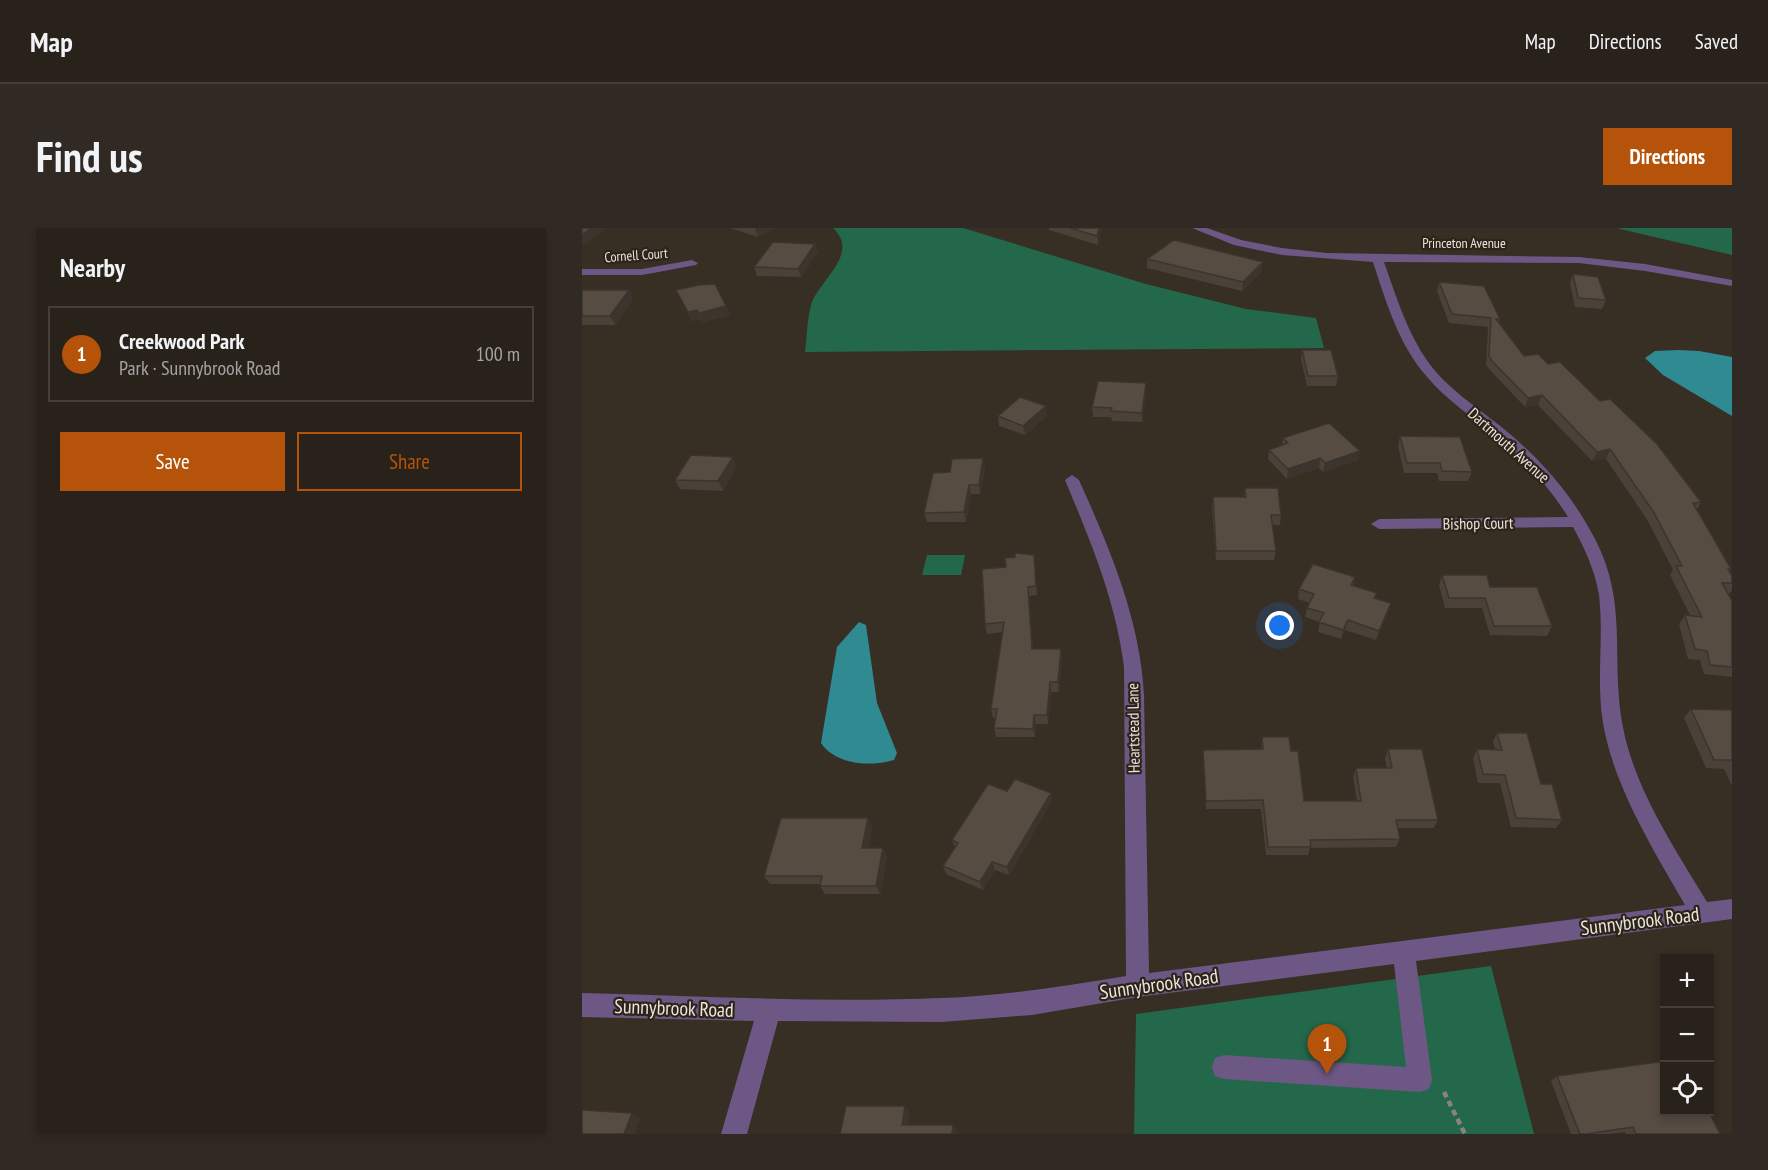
<!DOCTYPE html>
<meta charset="utf-8">
<style>
:root{--surface:#29221b;--page:#312a24;--text:#f1f3f6;--muted:#a5a4a3;--line:#453f3a;--accent:#b45309}
body{margin:0;font-family:"PT Sans Narrow",sans-serif;background:var(--page);color:var(--text)}
.controls{position:absolute;right:18px;bottom:18px;display:grid;overflow:hidden;border-radius:0px;box-shadow:0 3px 9px #0003}
.controls button{width:54px;height:54px;display:grid;place-items:center;padding:0;border:0;border-bottom:2px solid var(--line);background:var(--surface);color:var(--text);font:30px sans-serif}
.you{position:absolute;left:698px;top:398px;width:21px;height:21px;margin:-15px;border:4px solid #fff;border-radius:50%;background:#1a73e8;box-shadow:0 0 0 9px #1a73e833}
.badge{display:grid;place-items:center;width:39px;height:39px;border-radius:50%;background:var(--accent);color:#fff;font-size:20px;font-weight:700}
.pin{position:absolute;translate:-50% -50px;filter:drop-shadow(0 2px 3px #0008)}
.pin::after{content:'';position:absolute;top:32px;width:21px;height:18px;background:inherit;clip-path:polygon(0 0,100% 0,50% 100%)}
.list{margin:0;padding:0;list-style:none}
h2{display:flex;justify-content:space-between;align-items:center;height:78px;margin:0;padding:0 24px;font-size:26px}
h2 small{font-size:20px;font-weight:400;color:var(--muted)}
.list li{display:grid;grid-template-columns:39px 1fr auto;gap:18px;align-items:center;box-sizing:border-box;height:96px;margin:0 12px 12px;padding:0 12px;border:2px solid var(--line);border-radius:0px}
.list b{display:block;font-size:22px;white-space:nowrap}
.list p{margin:0;font-size:20px;white-space:nowrap;color:var(--muted)}
.list em{font-size:20px;font-style:normal;color:var(--muted)}
.actions{display:flex;gap:12px;padding:18px 24px}
.actions a{flex:1;padding:14px 0;border:2px solid var(--accent);border-radius:0px;text-align:center;font-size:21px;color:var(--accent)}
.actions .main{background:var(--accent);color:#fff}
.icon{flex:none;width:33px;height:33px;fill:none;stroke:currentColor;stroke-width:2;stroke-linecap:round;stroke-linejoin:round}
.map{position:relative;flex:none;width:1150px;height:906px;overflow:hidden;border-radius:0px}
header{display:flex;align-items:center;gap:36px;box-sizing:border-box;height:84px;padding:0 30px;background:var(--surface);border-bottom:2px solid var(--line)}
header strong{font-size:28px}
nav{display:flex;gap:33px;margin-inline-start:auto;font-size:21px}
.intro{display:flex;align-items:center;justify-content:space-between;box-sizing:border-box;height:144px;padding:0 36px}
h1{margin:0;font-size:42px}
.button{padding:15px 27px;border-radius:0px;background:var(--accent);color:#fff;font-size:21px;font-weight:700}
main{display:flex;gap:36px;padding:0 36px}
aside{flex:1;background:var(--surface);border-radius:0px;box-shadow:0 3px 9px #0003}
.map>svg:first-child{display:block}
.green{fill:#24684b}
.water{fill:#2f8a92}
.lines{fill:none;stroke-linecap:round;stroke-linejoin:round}
.path{stroke:#8b837b;stroke-width:4.5;stroke-dasharray:6 4;stroke-linecap:butt}
.minor{fill:#6d5784;fill-rule:evenodd}
.wall{fill:#4a4138}
.shaded-wall{fill:#3c352e}
.building{fill:#564c41;stroke:#3c352e;stroke-width:1.5}
.labels{text-anchor:middle;stroke-width:4.5;stroke-linejoin:round;paint-order:stroke}
.far-street-label{font-size:14px;fill:#eae4dd;stroke:#2d241a}
.street-label{font-size:16px;fill:#eae4dd;stroke:#2d241a}
.near-street-label{font-size:20px;fill:#eae4dd;stroke:#2d241a}
</style>
<header>
<strong>Map</strong>
<nav><a>Map</a><a>Directions</a><a>Saved</a></nav>
</header>
<div class="intro"><h1>Find us</h1><a class="button">Directions</a></div>
<main>
<aside>
<h2>Nearby<small></small></h2>
<ul class="list">
<li><span class="badge">1</span><div><b>Creekwood Park</b><p>Park · Sunnybrook Road</p></div><em>100 m</em></li>
</ul>
<div class="actions"><a class="main">Save</a><a>Share</a></div>
</aside>
<div class="map">
<svg width="1150" height="906" viewBox="0 0 1150 906">
<rect width="100%" height="100%" fill="#372e24"/>
<!-- green -->
<path class="green" d="M251 0H381L564 56 664 81 734 90 742 120 223 124C225 109 225 92 229 77 236 53 279 26 251 0Z
M1036 0H1150V27L1038 1Z
M345 327H383L379 347H340Z
M909 738 952 906H552L554 786Z"/>
<!-- water -->
<path class="water" d="M1096 122 1117 123 1150 129V188L1081 147 1063 130 1073 123Z
M277 394 284 397 295 475 315 525 312 532C288 539 254 537 239 515L255 419Z"/>
<g class="lines">
<!-- path -->
<path class="path" d="M862 864 883 906"/>
<!-- minor -->
<path class="minor" d="M610 0H625L659 12 700 20 745 25 997 29 1063 36 1150 52V58L1063 43 997 35 802 34C814 68 825 104 846 134 865 160 893 178 917 197 958 230 989 265 1013 311 1046 374 1029 428 1040 494 1051 559 1092 619 1125 674L1150 671V691L834 733 850 852 847 861 838 864 642 851 633 848 630 839 633 830 642 827 824 839 812 736 556 769 450 787 360 794 196 793 165 906H139L172 793 0 789V765C119 768 240 775 359 770 421 768 483 758 544 748L542 439C534 373 508 312 483 252L490 247 497 252C528 321 558 391 562 467L567 745 1103 677C1071 621 1032 559 1021 495 1014 452 1022 410 1017 367 1013 343 1003 321 991 299L797 301 789 296 797 291 986 289C965 255 939 229 909 204 887 187 864 171 846 150 817 118 804 74 791 34L700 27 652 17Z
M110 32 116 35 114 37 60 47H0V41H60Z"/>
</g>
<!-- wall -->
<path class="wall" d="M148 0H193L176 9Z
M467 0H519L516 17 467 2Z
M233 16 236 24 219 49 175 48 172 39Z
M565 31 680 43 660 63 565 40Z
M991 46 1024 72 1020 81 993 79 988 55Z
M857 54 918 91 917 94 942 128 966 136 1119 274 1115 282 1149 341 1148 343 1150 348V362L1148 365H1145L1150 373V449L1122 446 1118 432 1106 431 1097 396 1103 387H1108L1088 347 1091 342 1066 293 1024 231 1010 233 956 177 943 179 908 142 904 137 906 99 867 95 855 63Z
M0 62H47L51 71 33 97H0Z
M94 62 144 78 148 87 121 94 119 91 110 93Z
M720 122 756 148 754 158H725L719 131Z
M564 155V164L560 194 530 193 529 189H511L510 179Z
M464 178 465 188 443 207 417 198 416 188Z
M818 208 890 244 886 253H857L855 245H822L816 218Z
M701 210 778 223 776 232 741 244 737 240 705 251 686 231 687 222 700 217Z
M401 230 403 240 398 266H389L384 294H345L342 285 368 244Z
M155 238 141 263 98 261 93 252Z
M663 260 699 287 698 297H690L694 323 692 332H634L630 279 631 269H662Z
M453 336 455 367 447 368 451 421H479L480 430 477 464H469L466 496H454L453 509H414L412 500 414 490H411L409 481 421 404 405 406 403 396Z
M860 347 908 359 970 398 965 408 908 407 900 380H863L857 357Z
M773 349 771 357 793 371 806 385 794 412 763 402 759 411 736 404 738 394 723 389 725 380 728 375 716 371 717 361Z
M1109 481 1150 482V558L1142 541 1124 540 1102 490Z
M915 505 959 556 980 592 974 600 929 599 918 555H896L891 530 895 521 913 522 911 513Z
M680 509 709 523 722 573H775L771 549 774 540H805L803 530 806 521 856 592 852 600H815L818 611 814 619 728 620 726 627H684L679 581H624L621 530V522L679 521Z
M425 563 470 573 427 647 413 642 401 662 364 646 361 638 373 620 370 612Z
M290 598 286 620 305 628 298 666H243L238 658V656H188L182 648Z
M975 848 1138 906H1044L1043 904 1027 906H989L969 853Z"/>
<!-- shaded-wall -->
<path class="shaded-wall" d="M9 0H25L1 18 0 16V7Z
M174 0H193L176 9 173 1Z
M517 0H519L516 17 515 8Z
M233 16 236 24 219 49 216 41Z
M681 34 680 43 660 63 661 54Z
M47 62 51 71 33 97 28 88Z
M144 78 148 87 121 94 117 85Z
M115 82 119 91 110 93 106 84Z
M564 155V164L560 194V185Z
M960 167 956 177 943 179 946 170Z
M464 178 465 188 443 207 441 198Z
M1028 221 1024 231 1010 233 1015 224Z
M778 223 776 232 741 244 743 235Z
M151 229 155 238 141 263 136 253Z
M401 230 403 240 398 266 397 257Z
M738 230 737 240 705 251 706 241Z
M387 257 389 266 384 294 382 284Z
M446 359 447 368 452 430 450 421Z
M809 375 806 385 794 412 797 403Z
M766 392 763 402 759 411 761 402Z
M479 421 480 430 477 464 476 454Z
M468 454 469 464 466 496 465 487Z
M452 487 454 496 453 509 451 501Z
M469 565 470 573 427 647 425 639Z
M286 590 290 598 284 628 280 620Z
M301 620 305 628 298 666 294 658Z
M410 634 413 642 401 662 398 654Z
M323 878 328 883 325 902 320 897Z
M50 885 59 890 53 906H42Z
M371 897 375 902 374 906H370Z"/>
<!-- building -->
<path class="building" d="M0 0H9L0 7Z
M488 0H517L515 8Z
M592 12 681 34 661 54 565 31Z
M191 14 233 16 216 41 172 39Z
M991 46 1016 49 1024 72 996 70Z
M857 54 902 58 918 91H914L942 128 956 126 966 136 978 134 1018 173 1028 171 1075 216 1119 274 1111 275 1149 341H1146L1150 348V355H1140L1150 373V439L1128 437 1125 423 1113 421 1103 387 1120 389 1094 338H1100L1071 283 1028 221 1015 224 960 167 946 170 910 133 907 128 909 90 870 86Z
M133 56 144 78 117 85 115 82 106 84 94 62 117 57Z
M0 62H47L28 88H0Z
M720 122H749L756 148H726Z
M516 153 564 155 560 185 529 183 530 180 510 179Z
M438 169 464 178 441 198 416 188Z
M747 195 778 223 743 235 738 230 706 241 687 222 706 215 701 210Z
M818 208 878 209 890 244 860 243 858 235H825Z
M109 227 151 229 136 253 93 252Z
M401 230 397 257H387L382 284 342 285 351 245 368 244 370 231Z
M663 260H696L699 287H689L694 323H634L631 269H664Z
M433 325 452 327 454 358 446 359 450 421H479L476 454H468L465 487H452L451 501 412 500 415 481H409L422 394 403 396 400 341 424 339 423 330 433 329Z
M731 336 773 349 769 357 795 365 792 370 809 375 797 403 766 392 761 402 737 394 742 385 725 380 732 366 717 361Z
M860 347H905L908 359H955L970 398H912L903 370H867Z
M1109 481 1150 482V532H1132Z
M915 505H945L959 556H970L980 592 934 590 923 547 901 546 895 521 920 522Z
M680 509H707L709 523H716L722 573H779L774 540H810L806 521H840L856 592H814L818 611 728 612 729 619H686L681 572 624 573 621 522 681 521Z
M433 551 469 565 425 639 410 634 398 654 361 638 376 615 370 612 406 556 425 563Z
M199 590H286L280 620H301L294 658H238L240 648H182Z
M1083 833V884H1127L1138 906H1054L1051 899 1004 906H998L975 848Z
M264 878H323L320 897H371L370 906H258Z
M0 882 50 885 42 906H0Z"/>
<g class="labels">
<!-- far-street labels -->
<g class="far-street-label">
<text x="882" y="20">Princeton Avenue</text>
<text transform="translate(54 27) rotate(-4)" y="5">Cornell Court</text>
</g>
<!-- street labels -->
<g class="street-label">
<text transform="translate(927 217) rotate(42)" y="6">Dartmouth Avenue</text>
<text transform="translate(896 295) rotate(-1)" y="6">Bishop Court</text>
<text transform="translate(551 500) rotate(-91)" y="6">Heartstead Lane</text>
</g>
<!-- near-street labels -->
<g class="near-street-label">
<text transform="translate(1058 693) rotate(-7)" y="7">Sunnybrook Road</text>
<text transform="translate(577 756) rotate(-8)" y="7">Sunnybrook Road</text>
<text transform="translate(92 780) rotate(2)" y="7">Sunnybrook Road</text>
</g>
</g>
</svg>
<div class="controls">
<button>+</button>
<button>−</button>
<button><svg class="icon" aria-label="locate" viewBox="0 0 24 24"><circle cx="12" cy="12" r="6"/><path d="M12 2v4M12 18v4M2 12h4M18 12h4"/></svg></button>
</div>
<div class="you"></div>
<div class="pin badge" style="left:745px;top:846px">1</div>
</div>
</main>
